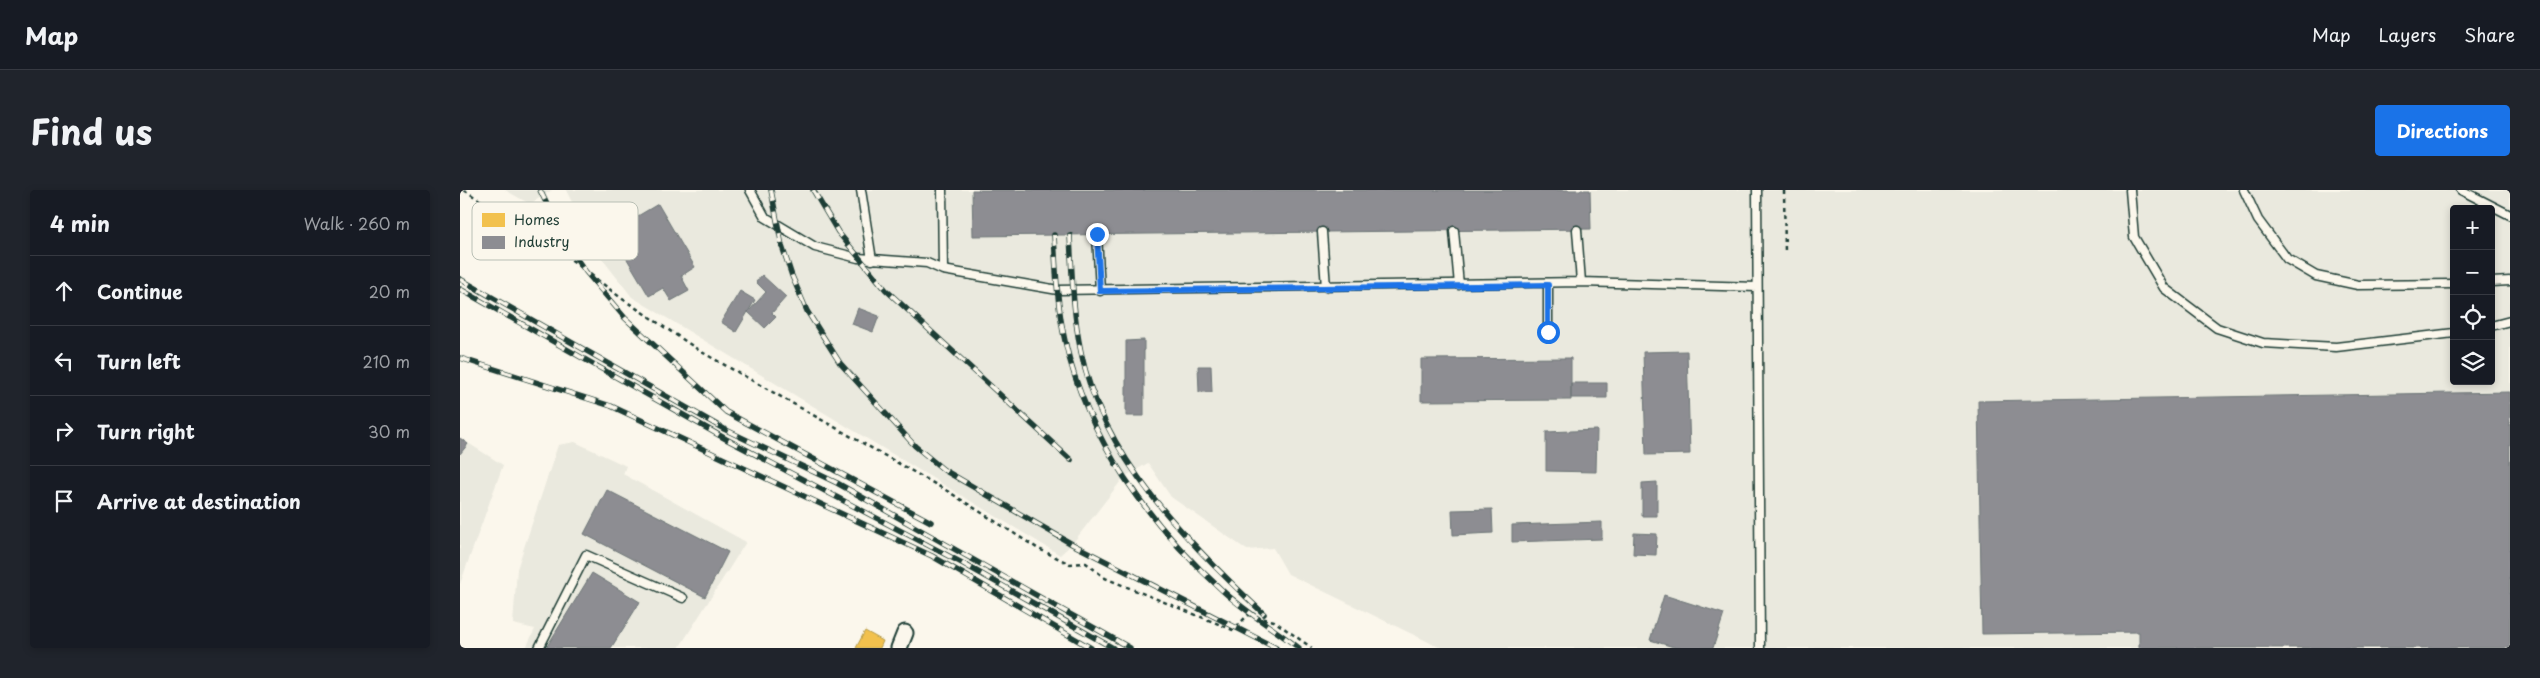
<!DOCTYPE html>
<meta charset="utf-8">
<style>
:root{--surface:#171b24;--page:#20242c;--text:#f1f3f6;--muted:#9ea1a6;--line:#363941;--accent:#1a73e8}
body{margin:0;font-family:"Playpen Sans",sans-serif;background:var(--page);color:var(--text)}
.controls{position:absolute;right:15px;top:15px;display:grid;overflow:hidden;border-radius:5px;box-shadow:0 2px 8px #0003}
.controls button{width:45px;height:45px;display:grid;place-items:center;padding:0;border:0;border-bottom:1px solid var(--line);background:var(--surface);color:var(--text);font:25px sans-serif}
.stop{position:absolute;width:15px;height:15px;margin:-11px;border:4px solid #1a73e8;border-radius:50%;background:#fff}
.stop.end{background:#1a73e8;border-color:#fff;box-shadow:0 1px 5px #0008}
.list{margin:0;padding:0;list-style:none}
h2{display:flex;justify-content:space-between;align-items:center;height:65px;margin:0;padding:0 20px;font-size:21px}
h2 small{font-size:16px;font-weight:400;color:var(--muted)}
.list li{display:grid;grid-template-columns:32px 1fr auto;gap:15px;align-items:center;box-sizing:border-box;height:70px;padding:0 20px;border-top:1px solid var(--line)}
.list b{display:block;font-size:19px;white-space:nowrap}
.list em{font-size:16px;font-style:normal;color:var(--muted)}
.icon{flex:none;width:28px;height:28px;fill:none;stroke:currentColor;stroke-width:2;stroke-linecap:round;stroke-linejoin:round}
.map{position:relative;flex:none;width:2050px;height:458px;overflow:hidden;border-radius:5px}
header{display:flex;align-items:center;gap:30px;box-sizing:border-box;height:70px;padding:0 25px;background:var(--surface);border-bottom:1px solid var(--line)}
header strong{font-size:24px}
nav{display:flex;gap:28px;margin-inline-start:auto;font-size:18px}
.intro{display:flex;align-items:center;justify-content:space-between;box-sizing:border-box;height:120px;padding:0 30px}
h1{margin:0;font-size:35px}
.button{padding:12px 22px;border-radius:5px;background:var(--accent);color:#fff;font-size:18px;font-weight:700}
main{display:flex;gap:30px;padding:0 30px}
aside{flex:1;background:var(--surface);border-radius:5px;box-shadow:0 2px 8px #0003}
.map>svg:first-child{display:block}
.built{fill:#eae9de;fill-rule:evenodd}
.homes{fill:#f2c14e;stroke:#b39946}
.industry{fill:#8d8d92;stroke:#6c7576}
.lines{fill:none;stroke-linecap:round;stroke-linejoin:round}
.lane-casing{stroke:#1f3d34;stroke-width:11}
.street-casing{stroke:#1f3d34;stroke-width:19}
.path{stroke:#1f3d34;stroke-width:2.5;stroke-dasharray:4 4;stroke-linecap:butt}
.lane{stroke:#fbf7ec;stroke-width:8}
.street{stroke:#fbf7ec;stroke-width:15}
.rail-casing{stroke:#1f3d34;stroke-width:5.5}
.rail{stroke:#fbf7ec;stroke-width:4;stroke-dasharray:11;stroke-linecap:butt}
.route{stroke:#1a73e8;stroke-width:6}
.key{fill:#fbf7ec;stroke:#b9bfb5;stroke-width:1}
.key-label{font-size:14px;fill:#1f3d34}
</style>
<header>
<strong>Map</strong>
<nav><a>Map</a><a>Layers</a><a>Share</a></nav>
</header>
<div class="intro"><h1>Find us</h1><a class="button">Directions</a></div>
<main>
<aside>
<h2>4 min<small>Walk · 260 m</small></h2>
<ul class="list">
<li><svg class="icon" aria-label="ahead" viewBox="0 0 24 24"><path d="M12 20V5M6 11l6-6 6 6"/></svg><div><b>Continue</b></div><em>20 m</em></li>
<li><svg class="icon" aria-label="left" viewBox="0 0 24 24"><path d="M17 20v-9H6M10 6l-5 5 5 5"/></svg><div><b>Turn left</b></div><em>210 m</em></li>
<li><svg class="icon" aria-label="right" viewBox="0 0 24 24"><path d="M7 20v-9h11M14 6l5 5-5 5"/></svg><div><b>Turn right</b></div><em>30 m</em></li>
<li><svg class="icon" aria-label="arrive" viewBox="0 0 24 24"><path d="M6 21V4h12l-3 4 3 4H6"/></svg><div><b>Arrive at destination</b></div></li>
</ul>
</aside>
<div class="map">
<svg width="2050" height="458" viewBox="0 0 2050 458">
<rect width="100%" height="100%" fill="#fbf7ec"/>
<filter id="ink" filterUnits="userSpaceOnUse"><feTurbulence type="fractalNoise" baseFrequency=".02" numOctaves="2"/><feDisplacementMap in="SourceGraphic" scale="10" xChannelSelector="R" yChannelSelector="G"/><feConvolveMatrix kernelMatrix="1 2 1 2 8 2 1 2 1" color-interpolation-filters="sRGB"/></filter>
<g filter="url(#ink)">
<!-- built -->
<path class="built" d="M45 0H92L70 14Z
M106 0H2050V458H981L828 384 813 358 787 360 711 307 688 273 664 287 612 354 600 365 172 107 136 61ZM1994 19H2031V191H1994Z
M0 248 43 275 0 394Z
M115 252 166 276 163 284 286 352 219 458H66L75 439 53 434 57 379 98 255Z"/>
<!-- homes -->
<path class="homes" d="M405 441 423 451 420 458H396Z"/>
<!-- industry -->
<path class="industry" d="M512 0H1130L1131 39 513 46Z
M198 14 235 77 221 86 229 101 211 111 203 98 189 106 151 42Z
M302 85 326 107 312 123 316 127 305 138 288 122 306 102 296 92Z
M280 101 295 110 276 142 261 132Z
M398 118 419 126 413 142 392 134Z
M684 150V226H666V151Z
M1227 161 1230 264 1186 265 1183 162Z
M1111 168V210L961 211V169Z
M738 176H751L752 202H739Z
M1111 193H1147V208H1111Z
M2050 202V458H1679V442L1522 444 1518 211Z
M1137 240 1136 282 1086 281V242Z
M0 248 8 254 0 264Z
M1197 292V326H1182V293Z
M147 300 268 362 245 407 124 344Z
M1032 319 1033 343 993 345 992 320Z
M1142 332V349L1052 352V335Z
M1174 343 1197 344 1196 365 1173 364Z
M132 383 180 412 151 458H86Z
M1204 405 1264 424 1253 458H1217L1190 450Z"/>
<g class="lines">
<defs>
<path id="lane" d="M290 0 305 27 355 57 398 68 467 73 483 80 598 100 1121 92 1297 97
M401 0 412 70
M482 0 483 80
M1297 0 1300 458
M1670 0 1674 47 1704 98 1757 138 1803 153 1876 157 1994 143
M1784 0 1798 30 1827 69 1856 86 1898 95 1994 94
M2001 0 2050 25
M1117 40 1121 92
M994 41 999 95
M862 42 866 97
M637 44 640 101
M2031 92 2050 91
M2031 136 2050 131
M1088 142V95
M79 458 126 365 223 408"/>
<path id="street" d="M439 458 445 443"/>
</defs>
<!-- lane casing -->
<use href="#lane" class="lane-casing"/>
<!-- street casing -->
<use href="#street" class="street-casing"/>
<!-- path -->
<path class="path" d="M4 0 104 64 161 108 240 161 489 302 577 358 610 374 626 373 645 388 773 440 788 425 814 431 852 458
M1324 0 1325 64"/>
<!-- lane -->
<use href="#lane" class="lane"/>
<!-- street -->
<use href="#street" class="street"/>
<defs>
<path id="rail" d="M80 0 106 54 126 82 165 128 266 222 471 332
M311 0 322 56 332 86 347 121 380 173 455 256 484 280 612 354 816 458
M353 0 378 42 426 100 611 270
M594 45C596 80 597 116 605 151 627 249 689 334 763 401 786 422 814 439 839 458
M610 45C612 84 613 124 621 162 642 267 729 354 804 424
M0 89 264 239 377 293 670 458
M0 99 266 249 502 373 653 458
M0 168 151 216 472 366 631 458"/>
</defs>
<!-- rail casing -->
<use href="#rail" class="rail-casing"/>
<!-- rail -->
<use href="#rail" class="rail"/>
</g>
</g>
<g class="lines" filter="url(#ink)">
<!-- route -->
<path class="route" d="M637 44 640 101 1088 95V142"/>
</g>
<!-- legend -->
<rect x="12" y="12" width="166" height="58" rx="8" class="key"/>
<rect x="22" y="23" width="23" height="14" fill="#f2c14e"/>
<rect x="22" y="46" width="23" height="13" fill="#8d8d92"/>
<g class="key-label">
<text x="54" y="35">Homes</text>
<text x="54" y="57">Industry</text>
</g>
</svg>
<div class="controls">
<button>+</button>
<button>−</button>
<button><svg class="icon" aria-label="locate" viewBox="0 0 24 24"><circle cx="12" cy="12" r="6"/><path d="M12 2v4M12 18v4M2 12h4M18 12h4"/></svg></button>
<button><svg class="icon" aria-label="layers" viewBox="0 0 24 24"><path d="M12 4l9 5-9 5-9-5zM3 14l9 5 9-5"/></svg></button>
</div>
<div class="stop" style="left:1088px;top:142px"></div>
<div class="stop end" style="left:637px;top:44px"></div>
</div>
</main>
